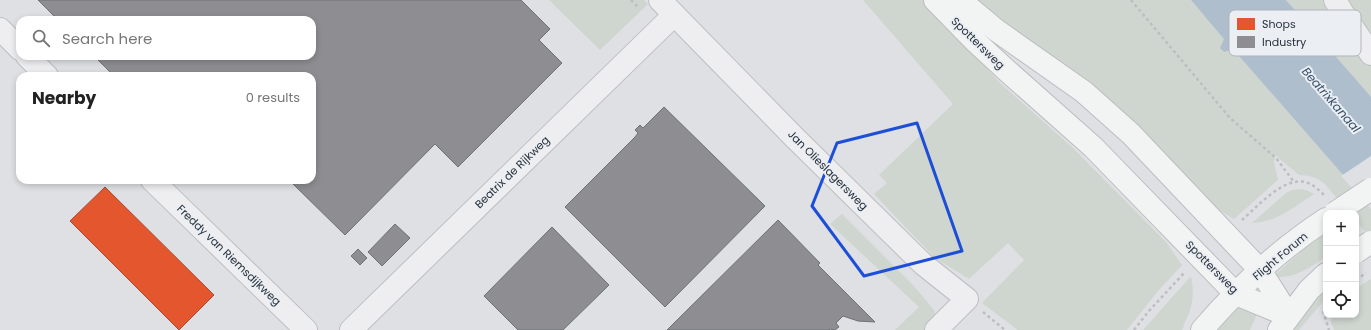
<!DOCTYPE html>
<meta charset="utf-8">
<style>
:root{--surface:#fff;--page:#f2f2f2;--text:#222;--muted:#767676;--line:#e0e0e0}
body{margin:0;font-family:Poppins,sans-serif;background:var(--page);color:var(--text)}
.controls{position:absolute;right:12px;bottom:12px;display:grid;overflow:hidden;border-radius:8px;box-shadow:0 2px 6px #0003}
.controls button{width:36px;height:36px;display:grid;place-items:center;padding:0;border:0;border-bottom:1px solid var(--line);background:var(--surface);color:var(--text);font:20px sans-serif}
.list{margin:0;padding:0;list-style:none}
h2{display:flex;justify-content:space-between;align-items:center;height:52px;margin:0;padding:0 16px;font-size:17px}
h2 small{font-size:13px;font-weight:400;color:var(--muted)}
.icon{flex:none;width:22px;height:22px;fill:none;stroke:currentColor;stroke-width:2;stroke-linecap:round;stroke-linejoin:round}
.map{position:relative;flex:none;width:1371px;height:330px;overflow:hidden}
.search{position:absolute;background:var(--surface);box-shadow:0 2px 6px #0003;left:16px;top:16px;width:300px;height:44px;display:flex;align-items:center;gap:10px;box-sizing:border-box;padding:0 14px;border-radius:12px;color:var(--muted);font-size:15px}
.panel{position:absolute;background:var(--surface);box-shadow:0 2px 6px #0003;left:16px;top:72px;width:300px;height:112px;border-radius:12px}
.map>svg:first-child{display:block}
.green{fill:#cfd6cf}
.water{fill:#aebecd}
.pier{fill:#dee0e3}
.shops{fill:#e4572e;stroke:#ab4b32}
.industry{fill:#8d8d92;stroke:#6e7178}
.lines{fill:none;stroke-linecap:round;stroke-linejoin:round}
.minor-casing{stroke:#bcbec1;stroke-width:24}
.major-casing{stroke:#bbbdc1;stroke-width:24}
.path{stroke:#bcbfc2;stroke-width:2.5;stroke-dasharray:3 3;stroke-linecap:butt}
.minor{stroke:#eeeef0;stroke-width:22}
.major{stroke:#f2f4f4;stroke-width:22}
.major-bridge-casing{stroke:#bbbdc1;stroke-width:24;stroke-linecap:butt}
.major-bridge{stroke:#f2f4f4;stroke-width:22}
.marked{fill:none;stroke:#1d4ed8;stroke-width:3;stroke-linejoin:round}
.labels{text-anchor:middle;stroke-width:4;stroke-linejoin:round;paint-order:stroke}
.street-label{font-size:11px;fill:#272f3a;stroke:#ebeff3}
.water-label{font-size:12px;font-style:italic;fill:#354f6a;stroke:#ebeff3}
.key{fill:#ebeff3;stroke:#b0b5bc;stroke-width:1}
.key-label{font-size:11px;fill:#272f3a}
</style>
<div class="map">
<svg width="1371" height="330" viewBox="0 0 1371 330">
<rect width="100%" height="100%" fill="#dee0e3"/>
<!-- green -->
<path class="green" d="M549 0H644L648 4 600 50Z
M863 0H925L1001 84 1073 148 1166 242 1182 265 1158 291 1127 330H1018L982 303 1024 260 1008 243 969 279 935 258 874 194 887 183 879 175 953 104Z
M970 0H1191L1371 207V239L1356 221V213H1349L1325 184 1318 179 1309 176 1299 175 1275 155 1274 162 1278 180 1234 219 1222 212 1196 193Z
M1286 0H1323L1371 66V97Z
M1347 0H1371V36Z
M1299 189 1306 190 1314 194C1294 207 1277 222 1252 223L1286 193 1292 190Z
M842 214 913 285 934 310 937 318 927 330H895L919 307 830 224Z
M1325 234 1326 235V257C1314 265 1291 281 1275 276L1276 274 1303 250Z
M1191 276C1195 295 1192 310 1183 326L1184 327 1182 330H1143Z
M1371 279V330H1334L1331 323 1332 315H1356V288Z
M1326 290V298L1299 330H1294L1310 307Z
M1242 304 1257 314 1250 330H1217Z"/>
<!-- water -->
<path class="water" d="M1191 0H1286L1359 83 1371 97V207L1233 49 1224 52 1220 48 1224 39Z"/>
<!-- pier -->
<path class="pier" d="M1371 156V209L1341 176Z"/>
<!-- shops -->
<path class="shops" d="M105 187 214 295 179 330 70 221Z"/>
<!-- industry -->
<path class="industry" d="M38 0H521L550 29 539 40 562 63 458 167 435 144 345 235 289 180H312V76H114L94 56H312V20H58Z
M664 107 765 206 665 307 565 207 635 137 638 133 635 130 640 125 643 128Z
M778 220 820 263 818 265 875 322 858 321 843 316 836 323 839 327 835 330 830 329 829 330H667Z
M395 224 410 238 382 266 368 252Z
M552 227 609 285 563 330H518L484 296Z
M358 249 367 258 360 265 351 256Z"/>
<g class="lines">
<defs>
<path id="minor" d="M660 0 794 137 923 264 967 299 936 330
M1335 0 1342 12 1371 54
M0 29 20 49
M27 56 47 76
M152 180 306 330
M351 330 674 15"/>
<path id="major" d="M935 0 976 42 1004 68 1093 147 1236 294 1289 316
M960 0 996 30 1084 92 1131 134 1260 270 1289 316
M1202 330C1238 288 1280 249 1326 219
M1279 330 1309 290 1326 274"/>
</defs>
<!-- minor casing -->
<use href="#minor" class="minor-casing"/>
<!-- major casing -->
<use href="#major" class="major-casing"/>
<!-- path -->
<path class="path" d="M631 0 639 8
M1131 0 1230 118 1276 158 1294 182
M1242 220C1257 207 1283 177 1305 182 1313 184 1319 190 1324 195
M1356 280 1366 273
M1323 311 1329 330
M983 312 1005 330
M1134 330 1148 312 1185 272"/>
<!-- minor -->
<use href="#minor" class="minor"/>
<!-- major -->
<use href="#major" class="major"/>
<defs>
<path id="major-bridge" d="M1335 213 1371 189
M1356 252 1371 242"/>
</defs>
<!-- major-bridge casing -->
<use href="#major-bridge" class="major-bridge-casing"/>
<!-- major-bridge -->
<use href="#major-bridge" class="major-bridge"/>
</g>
<!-- marked area -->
<path class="marked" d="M917 123 962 251 864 276 812 206 837 143Z"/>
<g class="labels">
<!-- street labels -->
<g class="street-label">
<text transform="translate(978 43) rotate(44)" y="4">Spottersweg</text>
<text transform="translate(828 170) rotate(45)" y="4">Jan Olieslagersweg</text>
<text transform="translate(512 172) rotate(-44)" y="4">Beatrix de Rijkweg</text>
<text transform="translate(229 255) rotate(44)" y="4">Freddy van Riemsdijkweg</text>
<text transform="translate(1280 256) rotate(-40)" y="4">Flight Forum</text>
<text transform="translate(1212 267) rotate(45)" y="4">Spottersweg</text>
</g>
<!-- water labels -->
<g class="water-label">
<text transform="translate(1331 100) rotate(49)" y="4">Beatrixkanaal</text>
</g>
</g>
<!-- legend -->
<rect x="1229" y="10" width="132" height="46" rx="6" class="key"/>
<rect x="1237" y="18" width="18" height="12" fill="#e4572e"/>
<rect x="1237" y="36" width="18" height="12" fill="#8d8d92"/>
<g class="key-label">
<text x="1262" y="28">Shops</text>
<text x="1262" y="46">Industry</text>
</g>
</svg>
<div class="controls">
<button>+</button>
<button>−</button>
<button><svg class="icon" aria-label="locate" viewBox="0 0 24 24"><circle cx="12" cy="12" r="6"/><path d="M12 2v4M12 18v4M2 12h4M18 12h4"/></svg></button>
</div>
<div class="search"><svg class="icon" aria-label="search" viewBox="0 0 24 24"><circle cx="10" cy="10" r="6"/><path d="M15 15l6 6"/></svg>Search here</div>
<section class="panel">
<h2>Nearby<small>0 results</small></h2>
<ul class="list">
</ul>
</section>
</div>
